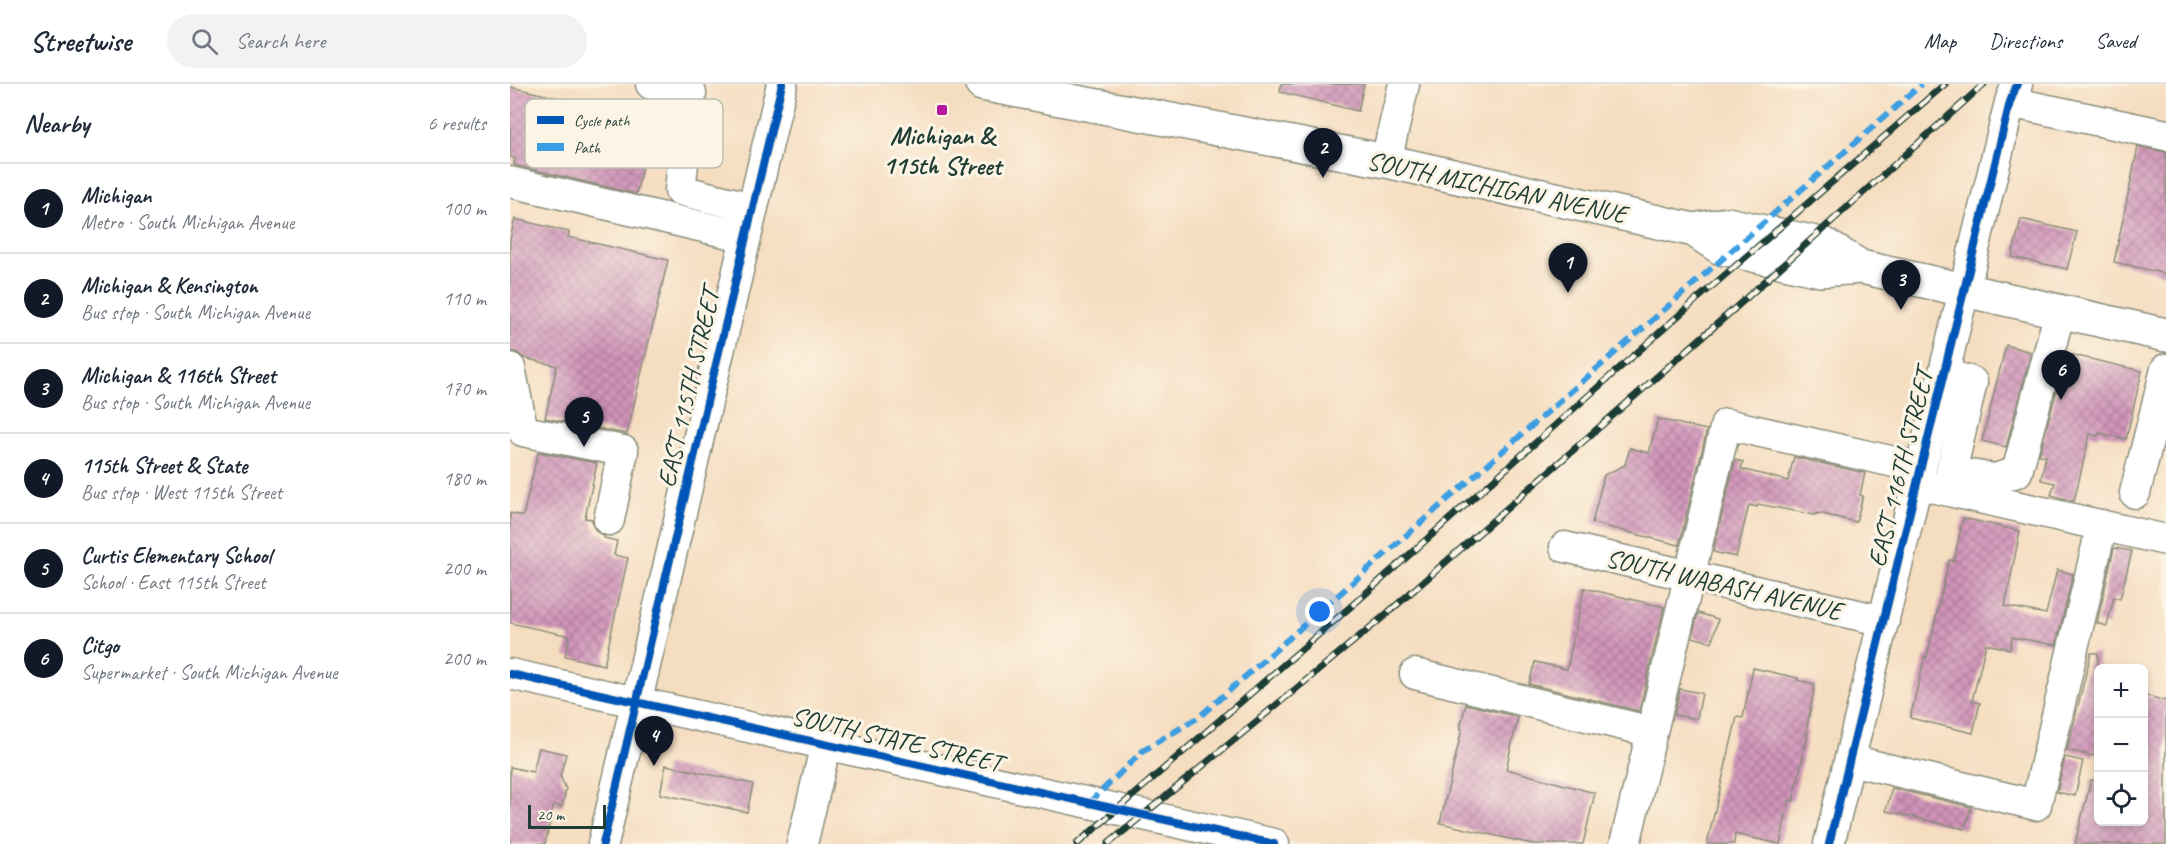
<!DOCTYPE html>
<meta charset="utf-8">
<style>
:root{--surface:#fff;--page:#f2f2f3;--text:#1f2937;--muted:#747a83;--line:#e0e1e3;--accent:#111827}
body{margin:0;font-family:Caveat,sans-serif;background:var(--page);color:var(--text)}
.controls{position:absolute;right:18px;bottom:18px;display:grid;overflow:hidden;border-radius:9px;box-shadow:0 3px 9px #0003}
.controls button{width:54px;height:54px;display:grid;place-items:center;padding:0;border:0;border-bottom:2px solid var(--line);background:var(--surface);color:var(--text);font:30px sans-serif}
.scale{position:absolute;left:18px;bottom:15px;width:78px;box-sizing:border-box;padding-left:6px;border:3px solid #1f3d34;border-top:0;font-size:16px;line-height:21px;white-space:nowrap;color:#1f3d34;-webkit-text-stroke:4px #fcf5e5;paint-order:stroke}
.you{position:absolute;left:810px;top:528px;width:21px;height:21px;margin:-15px;border:4px solid #fff;border-radius:50%;background:#1a73e8;box-shadow:0 0 0 9px #1a73e833}
.badge{display:grid;place-items:center;width:39px;height:39px;border-radius:50%;background:var(--accent);color:#fff;font-size:20px;font-weight:700}
.pin{position:absolute;translate:-50% -50px;filter:drop-shadow(0 2px 3px #0008)}
.pin::after{content:'';position:absolute;top:32px;width:21px;height:18px;background:inherit;clip-path:polygon(0 0,100% 0,50% 100%)}
.list{margin:0;padding:0;list-style:none}
h2{display:flex;justify-content:space-between;align-items:center;height:78px;margin:0;padding:0 24px;font-size:26px}
h2 small{font-size:20px;font-weight:400;color:var(--muted)}
.list li{display:grid;grid-template-columns:39px 1fr auto;gap:18px;align-items:center;box-sizing:border-box;height:90px;padding:0 24px;border-top:2px solid var(--line)}
.list b{display:block;font-size:22px;white-space:nowrap}
.list p{margin:0;font-size:20px;white-space:nowrap;color:var(--muted)}
.list em{font-size:20px;font-style:normal;color:var(--muted)}
.icon{flex:none;width:33px;height:33px;fill:none;stroke:currentColor;stroke-width:2;stroke-linecap:round;stroke-linejoin:round}
.map{position:relative;flex:none;width:1656px;height:760px;overflow:hidden}
header{display:flex;align-items:center;gap:36px;box-sizing:border-box;height:84px;padding:0 30px;background:var(--surface);border-bottom:2px solid var(--line)}
header strong{font-size:28px}
nav{display:flex;gap:33px;margin-inline-start:auto;font-size:21px}
.search{width:420px;height:54px;background:var(--page);display:flex;align-items:center;gap:15px;box-sizing:border-box;padding:0 21px;border-radius:33px;color:var(--muted);font-size:22px}
main{display:flex}
aside{flex:1;background:var(--surface)}
.map>svg:first-child{display:block}
.building{fill:url(#building-cross-hatch)}
.lines{fill:none;stroke-linecap:round;stroke-linejoin:round}
.minor-casing{stroke:#8a8d7a;stroke-width:33}
.major-casing{stroke:#8a8d7a;stroke-width:36}
.minor{stroke:#fff;stroke-width:30}
.major{stroke:#fff;stroke-width:33}
.rail-casing{stroke:#1f3d34;stroke-width:7}
.rail{stroke:#fcf5e5;stroke-width:4.5;stroke-dasharray:14;stroke-linecap:butt}
.quiet{stroke:#3c9ee2;stroke-width:6;stroke-dasharray:12 6;stroke-linecap:butt}
.cycleway-casing{stroke:#fcf5e5;stroke-width:11}
.cycleway{stroke:#0057b8;stroke-width:8}
.poi-dot{fill:#b5179e;stroke:#fcf5e5;stroke-width:2}
.labels{text-anchor:middle;stroke-width:6;stroke-linejoin:round;paint-order:stroke}
.poi-label{font-size:26px;font-weight:bold;fill:#1f3d34;stroke:#fcf5e5}
.street-label{font-size:26px;fill:#1f3d34;stroke:#fcf5e5}
.key{fill:#fcf5e5;stroke:#babeb0;stroke-width:1.5}
.key-label{font-size:16px;fill:#1f3d34}
</style>
<header>
<strong>Streetwise</strong>
<div class="search"><svg class="icon" aria-label="search" viewBox="0 0 24 24"><circle cx="10" cy="10" r="6"/><path d="M15 15l6 6"/></svg>Search here</div>
<nav><a>Map</a><a>Directions</a><a>Saved</a></nav>
</header>
<main>
<aside>
<h2>Nearby<small>6 results</small></h2>
<ul class="list">
<li><span class="badge">1</span><div><b>Michigan</b><p>Metro · South Michigan Avenue</p></div><em>100 m</em></li>
<li><span class="badge">2</span><div><b>Michigan &amp; Kensington</b><p>Bus stop · South Michigan Avenue</p></div><em>110 m</em></li>
<li><span class="badge">3</span><div><b>Michigan &amp; 116th Street</b><p>Bus stop · South Michigan Avenue</p></div><em>170 m</em></li>
<li><span class="badge">4</span><div><b>115th Street &amp; State</b><p>Bus stop · West 115th Street</p></div><em>180 m</em></li>
<li><span class="badge">5</span><div><b>Curtis Elementary School</b><p>School · East 115th Street</p></div><em>200 m</em></li>
<li><span class="badge">6</span><div><b>Citgo</b><p>Supermarket · South Michigan Avenue</p></div><em>200 m</em></li>
</ul>
</aside>
<div class="map">
<svg width="1656" height="760" viewBox="0 0 1656 760">
<defs>
<pattern id="building-cross-hatch" width="8" height="8" patternUnits="userSpaceOnUse" patternTransform="scale(1.5)"><rect width="8" height="8" fill="#d194ba"/><path d="M0 0l8 8M0 8l8-8" fill="none" stroke="#a97a98"/></pattern>
</defs>
<rect width="100%" height="100%" fill="#fcf5e5"/>
<filter id="ink" filterUnits="userSpaceOnUse"><feTurbulence type="fractalNoise" baseFrequency=".0167" numOctaves="2"/><feDisplacementMap in="SourceGraphic" scale="12" xChannelSelector="R" yChannelSelector="G"/><feConvolveMatrix kernelMatrix="1 2 1 2 8 2 1 2 1" color-interpolation-filters="sRGB"/></filter>
<filter id="wash" filterUnits="userSpaceOnUse"><feTurbulence type="fractalNoise" baseFrequency=".008" numOctaves="4" result="noise"/><feDisplacementMap in="SourceGraphic" scale="24" xChannelSelector="R" yChannelSelector="G"/><feGaussianBlur stdDeviation="1.35" result="paint"/><feColorMatrix in="noise" values="0 0 0 0 0 0 0 0 0 0 0 0 0 0 0 0 0 1.4 0 .05"/><feComposite in="paint" operator="in"/></filter>
<g filter="url(#wash)">
<rect width="100%" height="100%" fill="#f5ddc0"/>
<g id="blocks">
<!-- building -->
<path class="building" d="M771 0H854L848 27 770 8Z
M0 3 143 35 126 110 4 81 5 74 0 73Z
M1628 63 1656 68V190L1604 178Z
M5 135 59 148 58 153 158 176 117 350 35 334 47 282 14 274 6 268 0 267V155Z
M1511 135 1567 148 1557 185 1502 173Z
M1496 261 1521 268 1496 363 1472 357Z
M1563 271 1632 287 1616 355 1589 349 1588 352 1580 350 1564 417 1541 411 1545 399 1531 396 1536 372 1529 371 1555 276 1562 277Z
M1148 335 1197 346 1169 461 1082 439 1094 391 1115 381 1120 364 1139 369Z
M28 368 87 379 75 434 82 435 83 442 87 448 94 452V454L107 457 104 471 118 474 94 581 55 572 60 552 0 539V429L13 432Z
M1284 373 1355 389 1350 411 1353 412 1346 438 1309 429 1304 431 1248 420 1247 423 1239 421 1226 473 1203 468 1225 376 1233 378 1231 385 1278 397Z
M1453 434 1510 447 1495 522 1536 530 1547 486 1563 490 1546 561 1502 553 1500 565 1476 560 1462 617 1470 619 1463 649 1400 634 1415 572 1417 573 1439 476 1444 477Z
M1604 464 1622 467 1610 515 1604 513 1597 542 1587 539Z
M1074 504 1154 523 1129 627 1019 600 1025 578 1057 585Z
M1188 529 1208 535 1202 558 1182 553Z
M1581 569H1588V653L1583 672 1557 666Z
M1243 584 1288 594 1287 596 1305 600 1296 648 1298 649 1283 717 1279 716 1270 760 1225 750 1224 760H1197L1227 633 1233 634Z
M1170 605 1192 609 1187 635 1164 631Z
M1634 611 1656 617V760H1565L1581 696 1588 697V738H1634Z
M956 620 1008 633 996 685 1085 709 1073 760H1022L930 739 952 645 950 644Z
M29 664 56 670 50 692 56 705 52 723 45 721 43 723 35 760H0V683L23 688Z
M1555 673 1573 677 1565 712 1547 708Z
M156 681 243 700 237 728 150 710Z
M1382 704 1461 723 1455 745 1376 727Z"/>
</g>
</g>
<g filter="url(#ink)">
<use href="#blocks" fill-opacity="0" stroke="#8a8d7a" stroke-width="1.5"/>
<g class="lines">
<defs>
<path id="minor" d="M141 0 181 9 170 106 242 124
M1500 18 1656 51
M876 77 894 0
M0 98 236 153
M0 284 13 347 113 367 99 436
M1434 290 1462 298 1441 388 1485 395 1507 388 1550 227
M1408 400 1656 456
M1625 409 1656 285
M1055 463 1374 537
M0 590 764 760
M905 590 1142 648
M1340 676 1526 721 1592 441
M93 760 272 0
M292 760 316 660
M1115 760 1216 340 1411 384
M1319 760 1500 18 1507 0"/>
<path id="major" d="M472 0 876 77 1184 146 1211 164 1310 186 1351 183 1656 251
M1184 146 1217 140 1315 161 1351 183"/>
</defs>
<!-- minor casing -->
<use href="#minor" class="minor-casing"/>
<!-- major casing -->
<use href="#major" class="major-casing"/>
<!-- minor -->
<use href="#minor" class="minor"/>
<!-- major -->
<use href="#major" class="major"/>
<defs>
<path id="rail" d="M567 760 854 511 1185 217 1435 0
M598 760 873 533 1223 226 1474 0"/>
</defs>
<!-- rail casing -->
<use href="#rail" class="rail-casing"/>
<!-- rail -->
<use href="#rail" class="rail"/>
<!-- quiet -->
<path class="quiet" d="M579 719 634 666 689 633 1412 0"/>
<defs>
<path id="cycleway" d="M0 590 764 760
M93 760 272 0
M1319 760 1500 18 1507 0"/>
</defs>
<!-- cycleway casing -->
<use href="#cycleway" class="cycleway-casing"/>
<!-- cycleway -->
<use href="#cycleway" class="cycleway"/>
</g>
</g>
<!-- markers -->
<rect class="poi-dot" x="426" y="20" width="12" height="12" rx="3"/>
<g class="labels">
<!-- poi labels -->
<g class="poi-label">
<text x="432" y="60">Michigan &amp;<tspan x="432" dy="30">115th Street</tspan></text>
</g>
<!-- street labels -->
<g class="street-label">
<text transform="translate(987 103) rotate(12)" y="9">SOUTH MICHIGAN AVENUE</text>
<text transform="translate(178 304) rotate(-77)" y="9">EAST 115TH STREET</text>
<text transform="translate(1390 384) rotate(-76)" y="9">EAST 116TH STREET</text>
<text transform="translate(1214 500) rotate(13)" y="9">SOUTH WABASH AVENUE</text>
<text transform="translate(387 655) rotate(13)" y="9">SOUTH STATE STREET</text>
</g>
</g>
<!-- legend -->
<rect x="15" y="15" width="198" height="69" rx="9" class="key"/>
<rect x="27" y="32" width="27" height="8" fill="#0057b8"/>
<rect x="27" y="59" width="27" height="8" fill="#3c9ee2"/>
<g class="key-label">
<text x="64" y="42">Cycle path</text>
<text x="64" y="69">Path</text>
</g>
</svg>
<div class="controls">
<button>+</button>
<button>−</button>
<button><svg class="icon" aria-label="locate" viewBox="0 0 24 24"><circle cx="12" cy="12" r="6"/><path d="M12 2v4M12 18v4M2 12h4M18 12h4"/></svg></button>
</div>
<div class="scale">20 m</div>
<div class="you"></div>
<div class="pin badge" style="left:1058px;top:209px">1</div>
<div class="pin badge" style="left:813px;top:94px">2</div>
<div class="pin badge" style="left:1391px;top:226px">3</div>
<div class="pin badge" style="left:144px;top:682px">4</div>
<div class="pin badge" style="left:74px;top:363px">5</div>
<div class="pin badge" style="left:1551px;top:316px">6</div>
</div>
</main>
